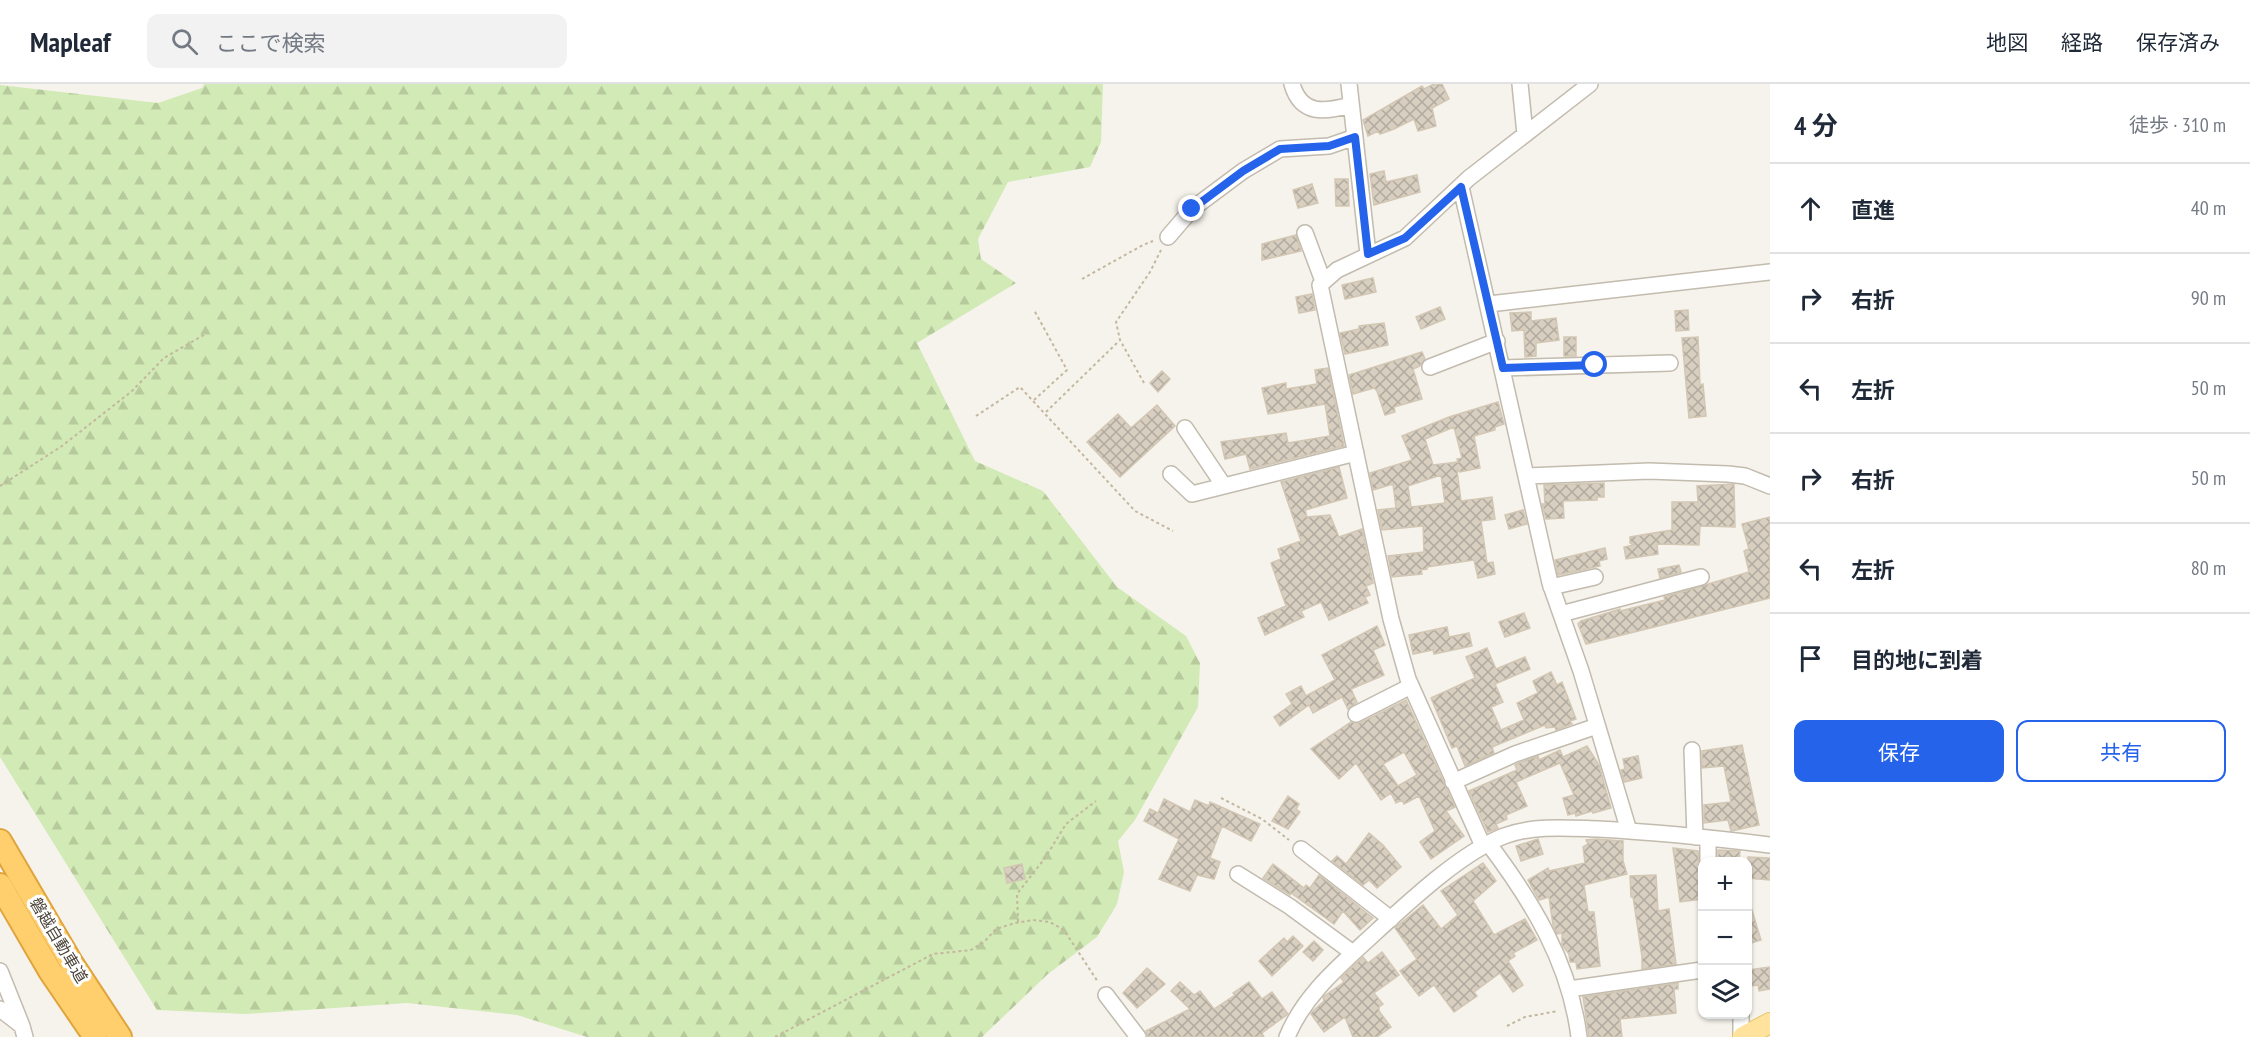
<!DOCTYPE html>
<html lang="ja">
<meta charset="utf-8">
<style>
:root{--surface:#fff;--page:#f2f2f3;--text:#1f2937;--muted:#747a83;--line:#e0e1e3;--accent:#2563eb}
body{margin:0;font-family:"PT Sans Narrow","Noto Sans JP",sans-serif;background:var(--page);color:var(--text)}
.controls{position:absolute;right:18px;bottom:18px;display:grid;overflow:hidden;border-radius:12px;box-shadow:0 2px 4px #0004}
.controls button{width:54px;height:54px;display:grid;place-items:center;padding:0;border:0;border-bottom:2px solid var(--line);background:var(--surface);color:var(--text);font:30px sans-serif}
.stop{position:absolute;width:18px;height:18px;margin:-14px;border:4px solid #2563eb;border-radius:50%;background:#fff}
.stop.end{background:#2563eb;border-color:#fff;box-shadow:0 2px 6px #0008}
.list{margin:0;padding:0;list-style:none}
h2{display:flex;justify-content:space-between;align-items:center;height:78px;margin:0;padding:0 24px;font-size:26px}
h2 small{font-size:20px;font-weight:400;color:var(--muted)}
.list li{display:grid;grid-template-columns:39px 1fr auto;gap:18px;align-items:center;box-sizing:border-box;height:90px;padding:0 24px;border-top:2px solid var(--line)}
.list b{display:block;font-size:22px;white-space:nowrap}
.list em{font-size:20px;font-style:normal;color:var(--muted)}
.actions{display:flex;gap:12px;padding:18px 24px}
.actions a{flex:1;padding:14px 0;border:2px solid var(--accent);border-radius:12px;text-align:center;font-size:21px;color:var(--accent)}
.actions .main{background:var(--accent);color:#fff}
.icon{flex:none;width:33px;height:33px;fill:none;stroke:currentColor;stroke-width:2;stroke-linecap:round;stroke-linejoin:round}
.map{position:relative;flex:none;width:1770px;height:953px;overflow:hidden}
header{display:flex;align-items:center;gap:36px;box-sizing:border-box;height:84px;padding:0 30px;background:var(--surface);border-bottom:2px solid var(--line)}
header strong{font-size:28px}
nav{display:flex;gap:33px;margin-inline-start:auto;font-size:21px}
.search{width:420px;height:54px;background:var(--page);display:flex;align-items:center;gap:15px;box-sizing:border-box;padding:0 21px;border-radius:12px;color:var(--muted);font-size:22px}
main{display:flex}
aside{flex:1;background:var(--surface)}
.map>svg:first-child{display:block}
.forest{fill:url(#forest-firs)}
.building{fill:url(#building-cross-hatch);stroke:#d3c7b4;stroke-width:1.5;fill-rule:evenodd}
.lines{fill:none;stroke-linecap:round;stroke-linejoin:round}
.minor-casing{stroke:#c2bbae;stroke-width:18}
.major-casing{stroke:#e6c16a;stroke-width:22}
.highway-casing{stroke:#e0a43c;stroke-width:26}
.path{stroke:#c4b79f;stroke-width:2;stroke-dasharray:3 3;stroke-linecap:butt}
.minor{stroke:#fff;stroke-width:15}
.major{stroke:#ffe39c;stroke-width:20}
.highway{stroke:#ffcf6e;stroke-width:22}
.route{stroke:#2563eb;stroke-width:8}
.labels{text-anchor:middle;stroke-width:6;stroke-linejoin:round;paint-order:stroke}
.street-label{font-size:16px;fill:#4b4439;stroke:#fff}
</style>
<header>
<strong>Mapleaf</strong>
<div class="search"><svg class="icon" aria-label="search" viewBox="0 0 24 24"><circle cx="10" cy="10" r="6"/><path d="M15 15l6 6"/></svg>ここで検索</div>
<nav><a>地図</a><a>経路</a><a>保存済み</a></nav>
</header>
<main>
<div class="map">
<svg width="1770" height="953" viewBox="0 0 1770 953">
<defs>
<pattern id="forest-firs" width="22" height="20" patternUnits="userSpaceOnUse" patternTransform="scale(1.5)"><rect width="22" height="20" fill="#d2eab5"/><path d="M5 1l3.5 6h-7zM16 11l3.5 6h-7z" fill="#b6ca9c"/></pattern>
<pattern id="building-cross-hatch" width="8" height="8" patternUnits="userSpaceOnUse" patternTransform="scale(1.5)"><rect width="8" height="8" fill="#d8cfc1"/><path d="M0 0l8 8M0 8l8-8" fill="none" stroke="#b1aa9e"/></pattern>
</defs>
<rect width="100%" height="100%" fill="#f6f3ec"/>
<!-- forest -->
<path class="forest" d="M204 0H1103L1101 58 1090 83 1008 98 978 155 981 175 1016 199 917 259 975 377 1043 407 1117 503 1186 552 1200 579 1198 623 1135 736 1118 757 1124 788 1117 820 1097 853 1048 890 982 953H587L517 931 407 919 245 930 157 926 0 673V1L158 19 202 4Z"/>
<!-- building -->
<path class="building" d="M1434 0H1442L1449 15 1432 24 1436 42 1418 47 1414 35 1394 45 1380 50 1378 47 1368 52 1363 36 1422 2 1424 5Z
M1384 87 1386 98 1417 91 1420 108 1374 121 1370 90Z
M1335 95H1348L1349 122H1336Z
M1312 100 1318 119 1298 124 1293 106Z
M1296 151 1301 167 1262 176V160Z
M1373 194 1376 208 1345 215 1342 201Z
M1312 210 1315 226 1299 229 1296 213Z
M1440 223 1445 235 1421 245 1416 233Z
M1688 226 1689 246 1676 247 1675 227Z
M1531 228V237L1556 234 1559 256 1536 259V272L1525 273 1524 246 1512 247 1510 229Z
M1384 239 1388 261 1345 270 1340 249 1359 245V242Z
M1564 253H1576V272H1564Z
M1698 253 1700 301 1703 300 1706 332 1689 334 1682 254Z
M1422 268 1425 275 1420 282 1413 285 1422 315 1394 323 1395 328 1385 331 1377 307 1374 304 1353 310 1349 291Z
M1328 284 1344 362 1250 385 1246 370 1225 375 1221 358 1286 349 1288 359 1330 352 1325 320 1268 330 1262 304 1286 299V305L1317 300 1315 286Z
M1162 287 1170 295 1158 308 1150 299Z
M1498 318 1504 340 1495 343V346L1474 352 1480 384 1460 388 1457 386 1461 417 1492 413 1495 435 1481 437 1487 479 1493 478 1495 490 1478 494 1474 476 1427 483V485L1421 486 1422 490 1392 493 1388 472 1424 468 1423 442 1382 446 1378 426 1396 424 1393 400 1373 406 1370 389 1412 376 1402 352 1449 333ZM1454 343 1462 374 1457 375 1458 378 1433 381 1425 355ZM1441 391 1445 419 1411 423 1408 402Z
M1157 321 1175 342 1120 393 1087 358 1118 330 1131 344Z
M1339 383 1347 414 1305 426 1307 433 1330 431 1339 453 1362 445 1373 499 1366 502 1370 511 1365 513 1368 519 1329 536 1321 518 1301 527 1304 533 1265 551 1258 534 1286 522 1271 479 1281 475 1278 465 1301 457 1281 398Z
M1604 399V413H1597V416L1563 417 1564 434 1546 435 1542 420H1545L1544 401Z
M1734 400 1735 443 1700 442 1699 461 1657 460 1658 470 1626 475 1624 463 1634 461 1630 459V453L1672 446V418H1698L1697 402Z
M1523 426 1527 440 1509 445 1505 431Z
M1770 433V514L1586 560 1578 540 1581 537 1620 525V527L1665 516 1664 513 1749 488 1744 467 1749 465 1742 440Z
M1605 464 1607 475 1599 477 1600 482 1558 491 1555 476Z
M1679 481 1681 488 1660 494 1658 485Z
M1524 529 1530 544 1505 553 1499 538Z
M1377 542 1385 561 1373 566 1384 591 1351 605 1357 618 1348 625 1342 613 1313 629 1309 621 1280 642 1274 633 1292 620 1286 610 1301 602 1306 612 1335 596 1322 571Z
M1447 543 1449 553 1469 549 1472 562 1434 570 1433 566 1413 570 1409 551Z
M1487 564 1496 585 1525 573 1530 585 1495 600 1503 618 1491 623 1501 646 1524 636 1517 619 1538 609 1533 597 1551 588 1557 601 1562 598 1576 635 1570 637 1572 640 1556 646 1555 643 1546 644 1545 641 1492 663 1494 669 1465 682 1457 662 1452 664 1431 614 1475 594 1466 573Z
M1406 616 1455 723 1446 727 1464 752 1431 775 1420 758 1435 747 1419 712 1404 720 1402 716 1396 719 1391 709 1381 716 1356 679 1339 695 1311 665 1351 638 1360 639ZM1404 668 1417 691 1398 702 1383 680Z
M1742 661 1759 741 1731 747 1728 736 1704 739V721L1731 718 1724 682 1702 684V667Z
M1587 662 1599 681 1611 724 1593 729 1592 727 1576 732 1575 729 1568 731 1563 714 1574 711 1560 679 1516 698 1527 722 1506 731 1507 735 1496 740 1498 744 1488 748 1469 707 1517 686 1515 681 1519 679 1538 672 1539 676 1560 666 1563 673Z
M1638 672 1642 694 1624 698 1621 686 1625 685 1623 675Z
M1288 712 1299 720 1296 725 1300 728 1288 745 1272 737Z
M1164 715 1190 728 1195 716 1209 722 1210 718 1260 740 1251 757 1222 742 1210 774 1220 778 1214 795 1197 791 1190 807 1159 795 1179 755 1144 737 1150 725 1158 729Z
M1369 749 1383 761 1401 783 1377 804 1369 796 1363 801 1332 777 1337 772 1346 780Z
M1538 755 1543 770 1521 777 1516 762Z
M1596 755 1623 757V777L1627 790 1584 801 1588 828H1594L1600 882 1577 885 1576 878H1570L1569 870 1562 861V849L1557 850 1553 841 1549 813 1539 816 1528 796 1548 784 1549 787 1585 779 1583 763 1588 760 1586 756Z
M1673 764 1698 767 1702 815 1680 818Z
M1718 766 1740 767 1739 777H1718Z
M1748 773 1770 774V796L1748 794Z
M1483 779 1496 797 1473 817 1494 851 1525 835 1537 856 1513 869 1515 872 1508 877 1523 901 1513 908 1500 889 1474 908 1477 912 1454 928 1434 901 1419 912 1400 887 1417 875 1395 844 1423 821 1441 845 1458 831 1441 807Z
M1022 780 1025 795 1007 799 1004 784Z
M1273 780 1304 804 1306 801 1310 804 1319 791 1373 834 1360 846 1343 827 1334 840 1291 809 1290 811 1263 794Z
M1656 791 1658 827 1669 825 1676 880 1642 885V873L1633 813H1631L1630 792Z
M1748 820H1750L1761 856 1748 860Z
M1293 852 1303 862 1272 892 1259 877 1284 854 1287 858Z
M1314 857 1323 866 1313 877 1303 868Z
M1382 868 1399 891 1374 909 1383 920 1379 923V927L1391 943 1377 953H1353L1345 933 1324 948 1311 930 1312 928 1324 917 1323 913 1344 898 1341 894 1363 873 1368 879Z
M1770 883V905L1759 907 1758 901 1752 902 1749 886Z
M1147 884 1165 900 1137 924 1123 909Z
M1180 898 1194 911 1200 907 1214 925 1235 911 1233 909 1249 898 1262 915 1272 908 1288 930 1262 949 1264 953H1148L1146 947 1190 925 1171 907Z
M1678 899V905H1674L1676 929 1620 935 1622 953H1589L1583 913Z"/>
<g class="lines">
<defs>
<path id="minor" d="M1292 0C1301 32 1325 28 1351 21
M1349 0 1368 170
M1520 0 1525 50
M1461 103 1550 499 1581 587 1629 747
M1305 149 1323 197
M1168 153 1192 125 1243 87 1280 65 1329 62 1355 53
M1489 220 1770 188
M1430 283 1497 257
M1503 284 1670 279
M1185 344 1224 402
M1171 390 1192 410 1356 369
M1527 392 1649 387 1728 390 1745 392 1770 402
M1551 503 1595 493
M1561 530 1701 493
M1356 630 1411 602
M1692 666 1695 753
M1453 698 1515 670 1597 642
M1488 759C1532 817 1570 879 1579 953
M1483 762 1408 595 1391 535 1320 201 1337 186 1405 154 1469 94 1590 0
M1301 765 1391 835
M1708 778V754
M1238 790 1289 822 1353 869
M0 887 22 942
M1569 905 1702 886
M1106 911 1138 953
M0 925 22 942 25 953
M1287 953C1305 909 1343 879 1377 847 1411 816 1461 769 1504 752 1533 741 1567 744 1598 745 1656 748 1713 754 1770 761
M1741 953V930"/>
<path id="major" d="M1743 953 1770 939"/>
<path id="highway" d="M0 757 72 880 120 953
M0 801 50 887 95 953"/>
</defs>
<!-- minor casing -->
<use href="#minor" class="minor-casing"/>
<!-- major casing -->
<use href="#major" class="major-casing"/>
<!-- highway casing -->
<use href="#highway" class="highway-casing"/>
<!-- path -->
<path class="path" d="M1082 195 1143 161 1153 157
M1144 299 1120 256 1116 238 1150 188 1161 166
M1034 316 1067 286 1034 226
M1046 328 1119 257
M976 332 1020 303 1135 427 1173 447
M0 402 62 362 132 307 164 274 207 249
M1221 714 1262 735 1289 756
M1018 838 1017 810 1045 774 1066 740 1096 717
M1507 942 1525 933 1558 927
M775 953 933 870 971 866 984 858 996 845 1015 839 1033 836 1050 838 1064 846 1098 898"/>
<!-- minor -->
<use href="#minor" class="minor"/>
<!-- major -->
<use href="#major" class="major"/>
<!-- highway -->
<use href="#highway" class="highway"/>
</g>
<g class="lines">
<!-- route -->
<path class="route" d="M1192 125 1243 87 1280 65 1329 62 1355 53 1368 170 1405 154 1461 103 1503 284 1595 281"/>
</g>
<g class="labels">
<!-- street labels -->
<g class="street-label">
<text transform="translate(59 856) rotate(59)" y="6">磐越自動車道</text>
</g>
</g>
</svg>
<div class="controls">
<button>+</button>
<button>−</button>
<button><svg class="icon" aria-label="layers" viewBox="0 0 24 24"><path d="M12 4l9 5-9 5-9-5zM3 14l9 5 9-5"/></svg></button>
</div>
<div class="stop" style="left:1595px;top:281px"></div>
<div class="stop end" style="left:1192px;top:125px"></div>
</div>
<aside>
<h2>4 分<small>徒歩 · 310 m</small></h2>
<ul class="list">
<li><svg class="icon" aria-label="ahead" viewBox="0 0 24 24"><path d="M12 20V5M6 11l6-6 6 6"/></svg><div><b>直進</b></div><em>40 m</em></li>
<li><svg class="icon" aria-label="right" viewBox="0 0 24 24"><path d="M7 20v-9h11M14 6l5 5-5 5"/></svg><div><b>右折</b></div><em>90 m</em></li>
<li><svg class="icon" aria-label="left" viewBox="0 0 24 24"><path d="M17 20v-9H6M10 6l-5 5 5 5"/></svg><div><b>左折</b></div><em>50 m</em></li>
<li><svg class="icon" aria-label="right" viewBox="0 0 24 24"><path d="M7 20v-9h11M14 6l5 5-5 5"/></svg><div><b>右折</b></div><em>50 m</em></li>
<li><svg class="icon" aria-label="left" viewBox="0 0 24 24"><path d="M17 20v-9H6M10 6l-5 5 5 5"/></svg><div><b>左折</b></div><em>80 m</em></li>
<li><svg class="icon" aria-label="arrive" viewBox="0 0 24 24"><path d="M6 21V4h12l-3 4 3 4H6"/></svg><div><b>目的地に到着</b></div></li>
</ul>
<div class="actions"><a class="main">保存</a><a>共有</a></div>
</aside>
</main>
